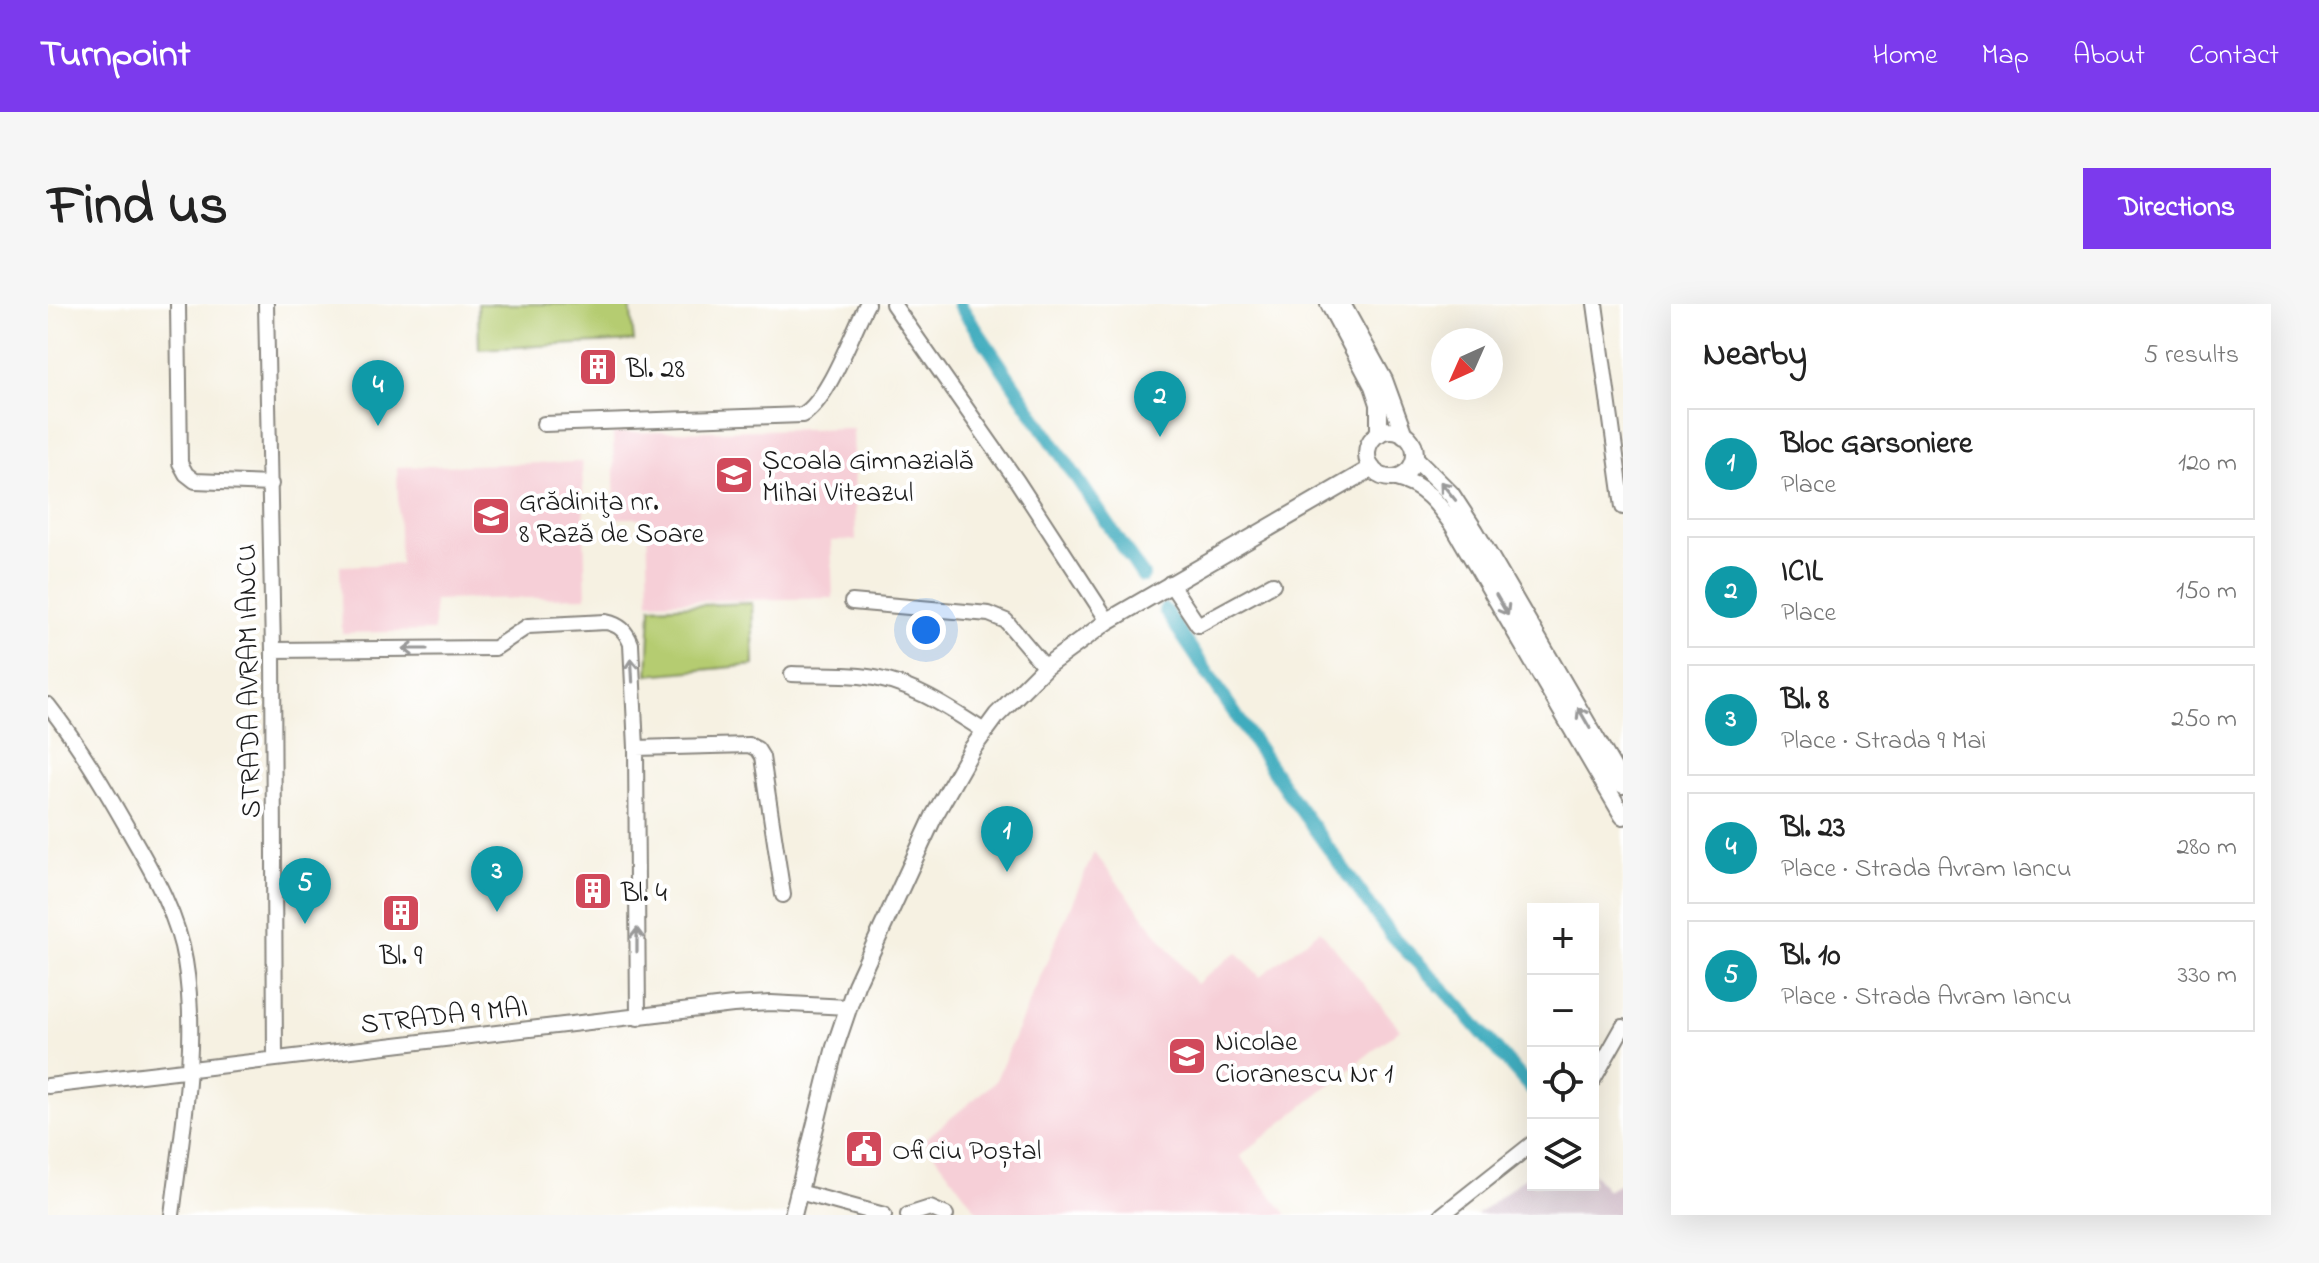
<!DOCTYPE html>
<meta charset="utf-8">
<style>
:root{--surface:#fff;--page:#f6f6f6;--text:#222;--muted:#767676;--line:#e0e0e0;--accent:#7c3aed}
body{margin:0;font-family:"Indie Flower",sans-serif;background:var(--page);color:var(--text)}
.controls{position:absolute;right:24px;bottom:24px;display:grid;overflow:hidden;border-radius:0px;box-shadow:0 8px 32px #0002}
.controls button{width:72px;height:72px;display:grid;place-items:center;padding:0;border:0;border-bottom:2px solid var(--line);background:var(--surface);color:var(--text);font:40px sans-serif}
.compass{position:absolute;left:1383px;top:24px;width:72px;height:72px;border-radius:50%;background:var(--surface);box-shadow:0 8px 32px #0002;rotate:225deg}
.you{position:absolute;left:878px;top:326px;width:28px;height:28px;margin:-20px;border:6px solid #fff;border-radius:50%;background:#1a73e8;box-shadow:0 0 0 12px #1a73e833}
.badge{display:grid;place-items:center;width:52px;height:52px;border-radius:50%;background:var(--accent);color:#fff;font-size:26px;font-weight:700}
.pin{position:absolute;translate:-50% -66px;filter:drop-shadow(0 2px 4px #0008)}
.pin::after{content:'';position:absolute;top:42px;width:28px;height:24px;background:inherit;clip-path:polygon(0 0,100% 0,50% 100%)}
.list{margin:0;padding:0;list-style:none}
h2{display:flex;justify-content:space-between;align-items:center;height:104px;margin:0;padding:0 32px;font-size:34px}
h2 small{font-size:26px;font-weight:400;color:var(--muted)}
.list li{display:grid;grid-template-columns:52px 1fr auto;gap:24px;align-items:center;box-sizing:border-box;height:112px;margin:0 16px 16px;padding:0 16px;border:2px solid var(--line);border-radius:0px}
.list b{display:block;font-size:30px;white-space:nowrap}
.list p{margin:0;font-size:26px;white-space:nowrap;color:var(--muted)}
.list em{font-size:26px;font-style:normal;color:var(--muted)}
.icon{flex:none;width:44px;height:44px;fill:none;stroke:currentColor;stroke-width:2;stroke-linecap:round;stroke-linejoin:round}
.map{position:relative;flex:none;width:1575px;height:911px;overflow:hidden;border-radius:0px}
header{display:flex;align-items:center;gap:48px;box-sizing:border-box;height:112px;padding:0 40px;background:var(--accent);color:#fff}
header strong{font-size:38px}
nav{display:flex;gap:44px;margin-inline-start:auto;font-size:28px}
.intro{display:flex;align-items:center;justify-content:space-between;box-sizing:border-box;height:192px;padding:0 48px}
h1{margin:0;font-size:56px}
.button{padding:20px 36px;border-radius:0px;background:var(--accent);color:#fff;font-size:28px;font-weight:700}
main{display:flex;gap:48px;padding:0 48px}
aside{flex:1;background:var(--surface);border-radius:0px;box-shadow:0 8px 32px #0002}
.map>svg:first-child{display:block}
.built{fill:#f6cfd7}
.industrial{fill:#d1bdc9}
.green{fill:#b5cc71;stroke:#687446;stroke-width:2}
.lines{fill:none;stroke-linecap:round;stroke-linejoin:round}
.canal{stroke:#3facbe;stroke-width:14}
.minor-casing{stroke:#89867f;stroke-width:18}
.major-casing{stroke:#89867f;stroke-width:20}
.minor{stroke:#fff;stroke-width:14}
.major{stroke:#fff;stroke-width:16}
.oneway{stroke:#999}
.labels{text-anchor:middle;stroke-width:8;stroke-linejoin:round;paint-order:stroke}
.poi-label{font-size:28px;fill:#1c1c1c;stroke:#fff;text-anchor:start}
.street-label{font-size:28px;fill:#1c1c1c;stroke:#fff}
</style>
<header>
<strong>Turnpoint</strong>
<nav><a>Home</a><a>Map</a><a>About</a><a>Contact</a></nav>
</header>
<div class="intro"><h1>Find us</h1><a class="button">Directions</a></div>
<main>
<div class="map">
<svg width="1575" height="911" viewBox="0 0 1575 911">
<rect width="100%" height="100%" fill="#fff"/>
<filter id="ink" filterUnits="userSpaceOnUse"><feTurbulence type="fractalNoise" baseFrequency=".0125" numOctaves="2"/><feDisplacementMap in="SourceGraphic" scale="16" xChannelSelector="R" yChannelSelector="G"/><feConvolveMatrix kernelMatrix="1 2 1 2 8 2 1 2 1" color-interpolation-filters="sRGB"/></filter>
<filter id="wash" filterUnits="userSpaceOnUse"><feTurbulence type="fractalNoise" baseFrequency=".006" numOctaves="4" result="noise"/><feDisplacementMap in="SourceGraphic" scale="32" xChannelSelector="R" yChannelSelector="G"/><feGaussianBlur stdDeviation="1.8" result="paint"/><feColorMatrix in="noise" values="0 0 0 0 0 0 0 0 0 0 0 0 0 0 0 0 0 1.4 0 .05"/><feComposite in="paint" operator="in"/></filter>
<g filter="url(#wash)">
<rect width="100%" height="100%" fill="#f6f1e2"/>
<!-- built -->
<path class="built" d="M805 124 808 236 783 237 785 294 601 298 599 214H567L565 129Z
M534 158 538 293 386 296V327L294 329 292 262 352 260 349 163Z
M1046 548 1148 680 1189 648 1212 673 1272 626 1352 725 1192 852 1239 911H932L876 836 947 778Z"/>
<!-- industrial -->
<path class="industrial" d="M1485 867V881H1545V869L1559 886 1575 877V911H1429Z"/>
<!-- green -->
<path class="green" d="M430 0H582L586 37 431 45Z
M704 299 706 361 600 371 603 303Z"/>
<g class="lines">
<!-- canal -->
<path class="canal" d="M911 0 1095 272
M1117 306 1239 487 1344 632 1401 691 1485 787"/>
</g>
</g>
<g filter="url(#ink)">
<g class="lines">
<defs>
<path id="minor" d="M130 0 132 159 138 170 147 177 223 180
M218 0 225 346 227 755
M845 0 969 177 1060 317
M1547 0 1575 203
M496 120 754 111C780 98 804 28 819 0
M1122 279 1150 321 1225 280
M804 298 941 310 958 317 997 363
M225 346 447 344 480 322 558 318C572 321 578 327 583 340L588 444 590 714
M744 370C766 371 790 370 812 372 859 376 898 402 936 427
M0 401C33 443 59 488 85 534 107 572 130 613 137 657 151 740 134 828 124 911
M588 444 701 441 709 445 714 453 735 591
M1545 776 1575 723
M0 782 685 701 723 699 799 703
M751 888 836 911
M860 911 882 904 898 911
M1394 911 1485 839"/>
<path id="major" d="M1281 0 1325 82 1331 100V130
M1294 0 1336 76 1356 131
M1319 150a24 24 0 1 1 48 0a24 24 0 1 1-48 0Z
M1367 154 1403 190 1427 227 1575 481
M1348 174C1376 181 1389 198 1405 221L1575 512
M745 911 787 743 808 681 886 512 924 445 949 411 997 363 1060 317 1324 164"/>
</defs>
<!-- minor casing -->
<use href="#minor" class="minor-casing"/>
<!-- major casing -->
<use href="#major" class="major-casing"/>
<!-- minor -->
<use href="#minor" class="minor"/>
<!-- major -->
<use href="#major" class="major"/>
</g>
<!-- one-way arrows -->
<defs><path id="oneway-shaft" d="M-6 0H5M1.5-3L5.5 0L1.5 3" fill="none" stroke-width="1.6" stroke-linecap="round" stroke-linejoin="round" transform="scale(2)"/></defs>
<g class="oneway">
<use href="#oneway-shaft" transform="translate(1400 187) rotate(-129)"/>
<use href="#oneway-shaft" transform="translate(1454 301) rotate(60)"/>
<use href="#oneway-shaft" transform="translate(367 345) rotate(180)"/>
<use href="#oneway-shaft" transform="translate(584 366) rotate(-93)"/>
<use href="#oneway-shaft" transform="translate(1536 414) rotate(-120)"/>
<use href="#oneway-shaft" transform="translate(589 636) rotate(-90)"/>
</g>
</g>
<!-- icons -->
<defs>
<symbol id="building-square" viewBox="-11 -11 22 22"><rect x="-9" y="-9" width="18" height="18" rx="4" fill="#d1495b" stroke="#fff"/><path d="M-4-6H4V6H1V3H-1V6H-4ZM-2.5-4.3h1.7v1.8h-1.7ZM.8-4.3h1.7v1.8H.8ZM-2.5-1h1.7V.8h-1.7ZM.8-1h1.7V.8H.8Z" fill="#fff"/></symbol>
<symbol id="school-square" viewBox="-11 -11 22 22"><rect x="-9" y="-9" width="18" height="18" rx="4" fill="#d1495b" stroke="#fff"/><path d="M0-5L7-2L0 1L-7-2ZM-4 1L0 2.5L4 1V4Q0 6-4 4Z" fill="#fff"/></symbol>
<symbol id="civic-square" viewBox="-11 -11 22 22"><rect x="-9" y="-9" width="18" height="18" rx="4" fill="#d1495b" stroke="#fff"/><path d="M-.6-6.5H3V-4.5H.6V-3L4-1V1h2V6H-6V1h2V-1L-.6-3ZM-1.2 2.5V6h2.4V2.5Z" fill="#fff"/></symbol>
</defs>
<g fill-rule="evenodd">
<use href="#building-square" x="528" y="41" width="44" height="44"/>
<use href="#school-square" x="664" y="149" width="44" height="44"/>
<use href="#school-square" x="421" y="190" width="44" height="44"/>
<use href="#building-square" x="523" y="565" width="44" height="44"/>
<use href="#building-square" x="331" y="587" width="44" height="44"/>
<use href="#school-square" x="1117" y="730" width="44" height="44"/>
<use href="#civic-square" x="794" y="823" width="44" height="44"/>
</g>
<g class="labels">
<!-- poi labels -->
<g class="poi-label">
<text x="578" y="73">Bl. 28</text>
<text x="714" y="165">Școala Gimnazială<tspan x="714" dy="32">Mihai Viteazul</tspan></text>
<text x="471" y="206">Grădiniţa nr.<tspan x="471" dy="32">8 Rază de Soare</tspan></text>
<text x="573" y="597">Bl. 4</text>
<text x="353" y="660" text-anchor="middle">Bl. 9</text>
<text x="1167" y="746">Nicolae<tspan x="1167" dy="32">Cioranescu Nr 1</tspan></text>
<text x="844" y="855">Oficiu Poștal</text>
</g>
<!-- street labels -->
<g class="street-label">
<text transform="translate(199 377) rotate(-91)" y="10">STRADA AVRAM IANCU</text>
<text transform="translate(396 710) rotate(-6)" y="10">STRADA 9 MAI</text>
</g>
</g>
</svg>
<div class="controls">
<button>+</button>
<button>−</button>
<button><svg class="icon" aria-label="locate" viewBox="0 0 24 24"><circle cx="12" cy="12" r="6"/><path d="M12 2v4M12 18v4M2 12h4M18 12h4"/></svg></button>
<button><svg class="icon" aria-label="layers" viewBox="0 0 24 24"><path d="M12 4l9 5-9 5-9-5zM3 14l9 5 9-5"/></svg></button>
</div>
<svg class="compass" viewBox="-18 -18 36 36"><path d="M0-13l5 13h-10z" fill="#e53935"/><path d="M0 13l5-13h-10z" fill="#767676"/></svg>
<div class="you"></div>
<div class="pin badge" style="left:959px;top:568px;background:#0f9aa8">1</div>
<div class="pin badge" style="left:1112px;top:133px;background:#0f9aa8">2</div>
<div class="pin badge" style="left:449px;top:608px;background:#0f9aa8">3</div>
<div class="pin badge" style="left:330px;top:122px;background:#0f9aa8">4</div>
<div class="pin badge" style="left:257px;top:620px;background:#0f9aa8">5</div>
</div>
<aside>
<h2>Nearby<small>5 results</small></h2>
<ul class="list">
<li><span class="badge" style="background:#0f9aa8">1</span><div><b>Bloc Garsoniere</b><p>Place</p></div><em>120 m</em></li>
<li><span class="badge" style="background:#0f9aa8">2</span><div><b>ICIL</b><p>Place</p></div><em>150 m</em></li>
<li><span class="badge" style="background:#0f9aa8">3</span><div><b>Bl. 8</b><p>Place · Strada 9 Mai</p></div><em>250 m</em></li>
<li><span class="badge" style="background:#0f9aa8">4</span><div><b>Bl. 23</b><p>Place · Strada Avram Iancu</p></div><em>280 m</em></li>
<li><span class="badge" style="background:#0f9aa8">5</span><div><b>Bl. 10</b><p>Place · Strada Avram Iancu</p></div><em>330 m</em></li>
</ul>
</aside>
</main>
